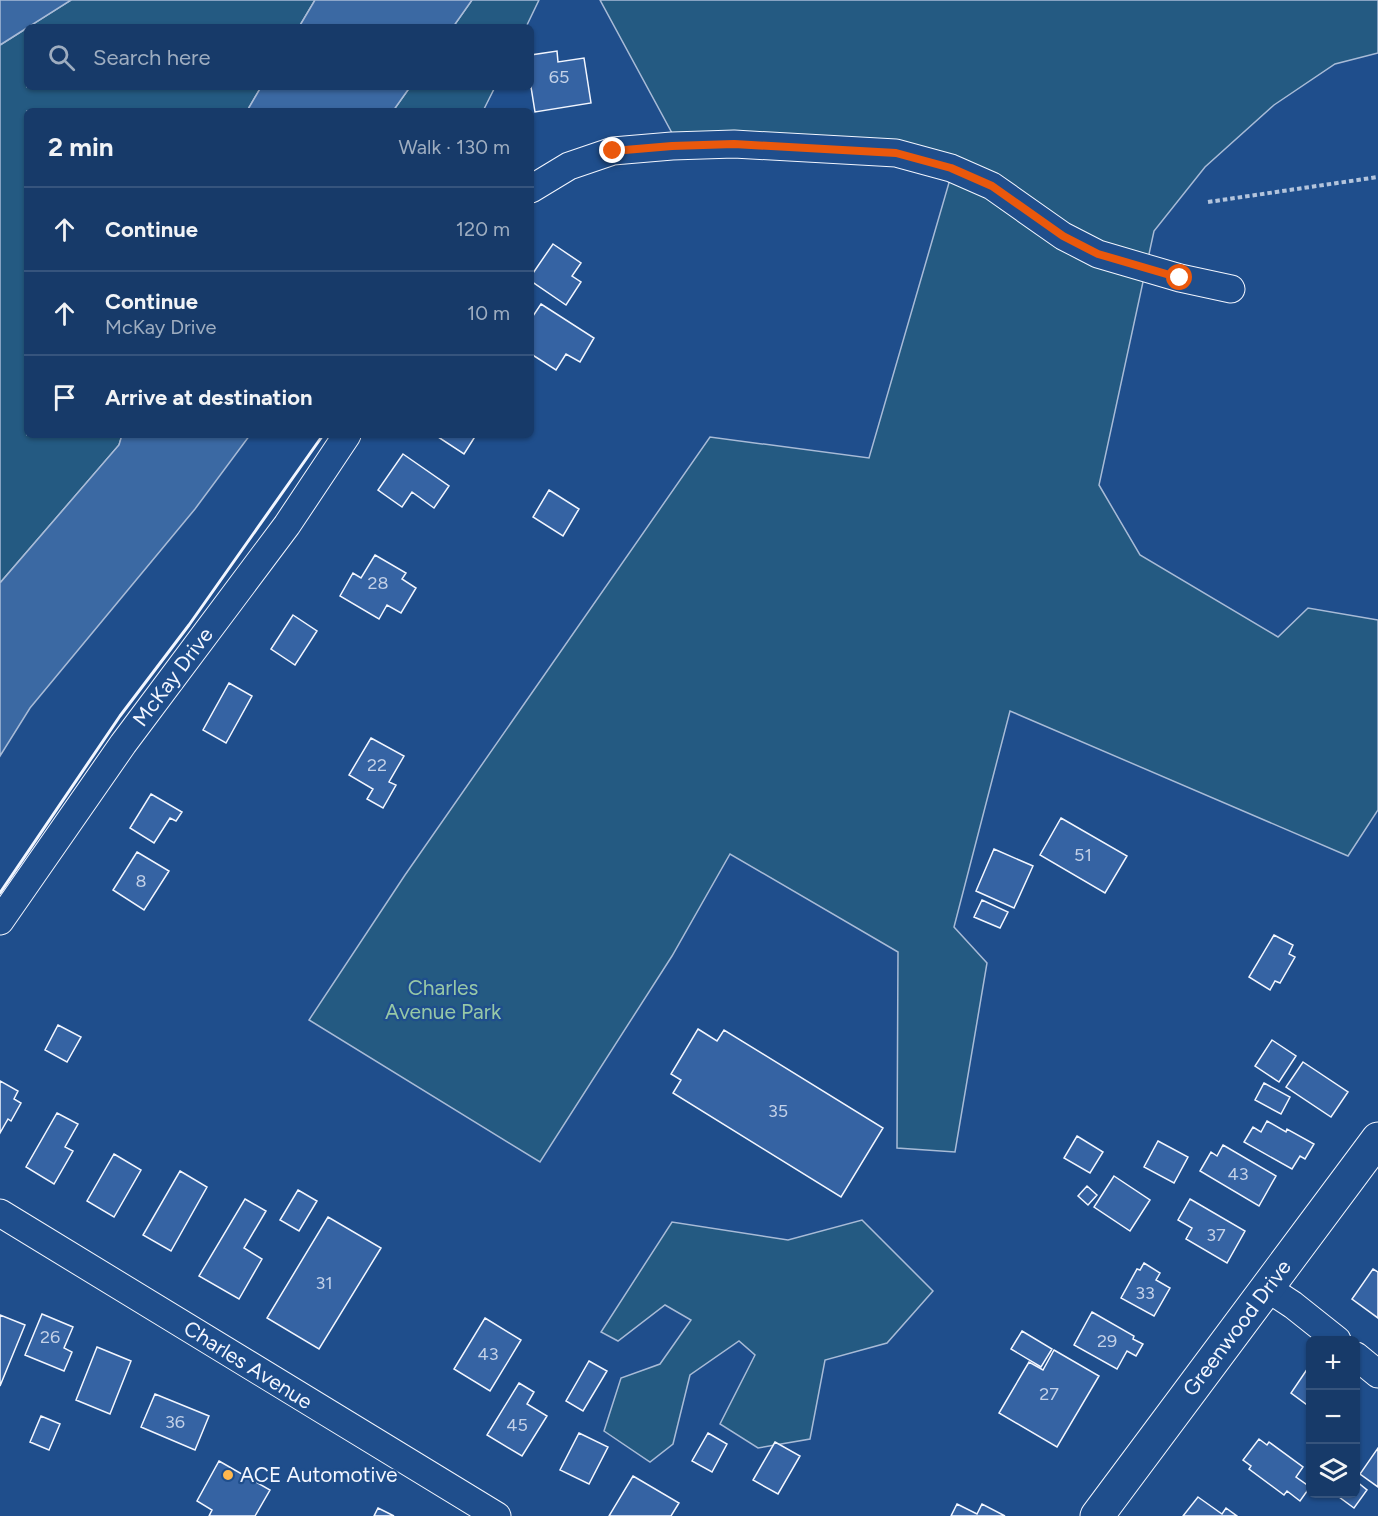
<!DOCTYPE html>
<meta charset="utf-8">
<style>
:root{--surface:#173a69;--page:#244571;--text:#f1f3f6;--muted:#9eadc0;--line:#36547d}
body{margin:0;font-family:Figtree,sans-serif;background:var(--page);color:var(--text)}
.controls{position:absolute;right:18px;bottom:18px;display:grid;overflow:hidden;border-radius:9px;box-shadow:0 2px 4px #0004}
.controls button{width:54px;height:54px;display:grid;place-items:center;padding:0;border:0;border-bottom:2px solid var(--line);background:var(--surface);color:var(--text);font:30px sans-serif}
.stop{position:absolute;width:18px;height:18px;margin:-14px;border:4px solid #ea580c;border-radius:50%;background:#fff}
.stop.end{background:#ea580c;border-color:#fff;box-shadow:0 2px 6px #0008}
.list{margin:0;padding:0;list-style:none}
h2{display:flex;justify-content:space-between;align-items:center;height:78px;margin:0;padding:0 24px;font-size:26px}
h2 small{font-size:20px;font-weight:400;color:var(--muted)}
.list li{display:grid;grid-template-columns:39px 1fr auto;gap:18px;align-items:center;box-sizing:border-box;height:84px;padding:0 24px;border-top:2px solid var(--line)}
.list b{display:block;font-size:22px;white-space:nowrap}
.list p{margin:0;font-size:20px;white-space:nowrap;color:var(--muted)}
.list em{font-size:20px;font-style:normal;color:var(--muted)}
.icon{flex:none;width:33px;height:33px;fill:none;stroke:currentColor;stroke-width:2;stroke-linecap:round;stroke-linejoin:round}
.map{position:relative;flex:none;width:1378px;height:1516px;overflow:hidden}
.search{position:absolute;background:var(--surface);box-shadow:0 2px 4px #0004;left:24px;top:24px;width:510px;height:66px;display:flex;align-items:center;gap:15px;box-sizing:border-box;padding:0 21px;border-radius:9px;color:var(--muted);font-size:22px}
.panel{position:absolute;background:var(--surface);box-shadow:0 2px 4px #0004;left:24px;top:108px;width:510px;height:330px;border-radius:9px}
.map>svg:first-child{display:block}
.green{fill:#245a82;stroke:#a8bbd7;stroke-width:1.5}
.water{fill:#3b69a3;stroke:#a8bbd7;stroke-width:1.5}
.building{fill:#3563a3;stroke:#f2f6ff;stroke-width:1.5}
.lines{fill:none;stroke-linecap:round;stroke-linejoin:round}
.minor-casing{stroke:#f2f6ff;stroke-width:29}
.secondary-casing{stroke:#f2f6ff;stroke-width:35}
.path{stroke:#b3c4dc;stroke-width:4;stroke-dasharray:4.5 3;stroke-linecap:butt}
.minor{stroke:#1f4e8c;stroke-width:27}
.secondary{stroke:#1f4e8c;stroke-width:33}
.wall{stroke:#f2f6ff;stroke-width:3}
.route{stroke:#ea580c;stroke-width:8}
.poi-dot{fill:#ffb74d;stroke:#1f4e8c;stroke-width:2}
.labels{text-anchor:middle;stroke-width:4.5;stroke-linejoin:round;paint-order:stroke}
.number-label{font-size:18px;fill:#c3d1e8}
.street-label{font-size:21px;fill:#f2f6ff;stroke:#1f4e8c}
.park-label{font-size:21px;fill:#97c8a6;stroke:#1f4e8c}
.poi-label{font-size:21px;fill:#f2f6ff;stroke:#1f4e8c;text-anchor:start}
</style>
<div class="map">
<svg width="1378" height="1516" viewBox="0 0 1378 1516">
<rect width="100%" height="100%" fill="#1f4e8c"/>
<!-- green -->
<path class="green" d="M71 0H315L299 27H28Z
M472 0H539L526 27H453Z
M600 0H1378V53L1335 64 1274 105 1205 167 1154 231 1099 485 1140 555 1278 637 1308 608 1378 620V810L1348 856 1010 711 954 927 987 963 955 1152 897 1148 898 952 730 854 672 956 540 1162 309 1020 405 875 710 437 869 458 953 169 678 144Z
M27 28V87H261L247 111H27V435H122L119 445 0 583V45Z
M410 87H495L483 111H393Z
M862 1220 933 1291 887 1343 825 1360 810 1439 758 1448 720 1424 755 1355 739 1341 690 1375 673 1444 650 1462 604 1431 621 1378 660 1364 691 1320 665 1305 618 1341 601 1332 672 1222 788 1240Z"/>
<!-- water -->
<path class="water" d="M0 0H71L0 45Z
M315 0H472L453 27H299Z
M261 87H410L393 111H247Z
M122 435H250L195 509 30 708 0 756V583L119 445Z"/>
<!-- building -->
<path class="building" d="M557 51 558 62 584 58 591 103 535 112 531 87V55Z
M553 244 581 263 572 276 581 282 566 305 531 281V276Z
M541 304 594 338 580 362 566 354 556 370 531 354V319Z
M435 435H476L464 454Z
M403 454 449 486 434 508 412 492 402 507 378 490Z
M549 490 579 509 563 536 533 517Z
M375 555 406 573 402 579 416 588 401 613 387 605 379 619 340 596 353 573 361 578Z
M293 615 317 631 295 665 271 649Z
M229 683 252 696 226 743 203 730Z
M371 738 404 756 389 782 396 785 383 808 367 799 373 789 349 775Z
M151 794 182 812 176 821 170 818 154 843 130 828Z
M1061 818 1127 856 1105 893 1040 855Z
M994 849 1033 866 1014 908 976 891Z
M137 852 169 871 144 910 113 890Z
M982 900 1008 912 1000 928 974 917Z
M1274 935 1293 945 1289 954 1295 957 1280 983 1275 981 1270 990 1249 977Z
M58 1025 81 1037 67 1062 45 1050Z
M698 1029 717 1041 724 1030 883 1128 841 1197 673 1093 681 1080 671 1074Z
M1272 1040 1296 1056 1279 1082 1255 1066Z
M1303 1062 1348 1092 1331 1117 1286 1087Z
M0 1081 18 1091 14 1099 21 1103 11 1121 8 1119 0 1133Z
M1264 1083 1290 1097 1281 1114 1255 1100Z
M57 1113 78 1124 65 1147 73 1151 54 1184 26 1167Z
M1267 1121 1286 1132 1287 1129 1314 1144 1305 1159 1300 1156 1292 1169 1244 1142 1253 1127 1261 1132Z
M1077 1136 1103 1152 1090 1173 1064 1158Z
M1158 1141 1188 1157 1174 1183 1144 1167Z
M1223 1145 1276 1176 1259 1206 1200 1171 1211 1152 1217 1156Z
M114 1154 141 1170 114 1217 87 1201Z
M180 1171 207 1187 171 1251 143 1235Z
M1114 1176 1150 1200 1130 1231 1094 1207Z
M1087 1186 1097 1195 1088 1205 1078 1196Z
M298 1190 317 1201 299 1231 280 1220Z
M245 1199 266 1211 244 1248 262 1259 239 1299 199 1276Z
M1190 1199 1245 1231 1227 1263 1186 1239 1192 1228 1178 1220Z
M328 1217 381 1248 319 1349 267 1318Z
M1144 1263 1160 1273 1156 1280 1170 1288 1154 1316 1121 1298 1137 1269 1140 1270Z
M1373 1269 1378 1272V1318L1352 1299Z
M1092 1312 1134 1336 1133 1339 1143 1344 1136 1356 1127 1351 1117 1369 1074 1345Z
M42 1314 73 1327 64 1348 72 1352 64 1371 25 1355Z
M0 1315 25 1325 0 1386Z
M485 1318 521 1340 490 1391 454 1369Z
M1022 1331 1052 1349 1041 1367 1011 1349Z
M97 1347 131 1361 110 1414 76 1400Z
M1054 1350 1099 1376 1057 1447 999 1413 1029 1362 1043 1370Z
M589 1361 607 1371 583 1411 566 1401Z
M1310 1365V1407L1291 1393Z
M519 1383 534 1392 527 1404 547 1416 522 1456 487 1435Z
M155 1394 209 1416 195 1450 141 1427Z
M41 1416 60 1424 49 1450 30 1442Z
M579 1433 608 1447 589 1484 560 1470Z
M708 1433 727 1444 712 1472 692 1461Z
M1259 1439 1267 1445 1269 1442 1303 1467 1296 1477 1310 1487 1300 1501 1287 1491 1284 1495 1249 1469 1251 1466 1243 1460Z
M775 1442 800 1456 778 1494 753 1480Z
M1378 1448V1487L1360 1474Z
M219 1461 270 1490 255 1516H209L212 1510 197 1501Z
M633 1476 679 1503 671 1516H609Z
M1356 1481 1367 1490 1354 1508 1335 1494H1356Z
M1198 1497 1222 1514 1226 1508 1237 1516H1183Z
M957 1504 977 1514 982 1504 1005 1516H951Z
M378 1508 394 1516H374Z"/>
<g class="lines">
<defs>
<path id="minor" d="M531 189 569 166 613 151 672 146 734 144 896 153 951 168 992 186 1063 236 1098 254 1180 278 1231 289
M0 921 123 744 287 525 347 435
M0 1213 497 1516
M1267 1288 1293 1305 1337 1340
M1356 1356 1378 1374"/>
<path id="secondary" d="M1097 1516 1378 1139"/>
</defs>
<!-- minor casing -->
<use href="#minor" class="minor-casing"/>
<!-- secondary casing -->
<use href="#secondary" class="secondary-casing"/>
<!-- path -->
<path class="path" d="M1208 202 1378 177"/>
<!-- minor -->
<use href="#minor" class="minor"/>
<!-- secondary -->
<use href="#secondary" class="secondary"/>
<!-- wall -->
<path class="wall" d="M0 893 120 716 189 625 323 435"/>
</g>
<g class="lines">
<!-- route -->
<path class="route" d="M613 151 672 146 734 144 896 153 951 168 992 186 1063 236 1098 254 1180 278"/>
</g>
<!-- markers -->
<circle class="poi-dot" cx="228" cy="1475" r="6"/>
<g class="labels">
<!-- number labels -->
<g class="number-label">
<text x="559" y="83">65</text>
<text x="378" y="589">28</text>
<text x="377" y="771">22</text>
<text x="1083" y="861">51</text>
<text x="141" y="887">8</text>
<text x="778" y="1117">35</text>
<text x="1238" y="1180">43</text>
<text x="1216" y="1241">37</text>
<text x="324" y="1289">31</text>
<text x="1145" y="1299">33</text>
<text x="50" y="1343">26</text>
<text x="1107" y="1347">29</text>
<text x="488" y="1360">43</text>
<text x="1049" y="1400">27</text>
<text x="175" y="1428">36</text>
<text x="517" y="1431">45</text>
</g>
<!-- street labels -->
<g class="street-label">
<text transform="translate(173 677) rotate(-53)" y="7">McKay Drive</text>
<text transform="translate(1237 1328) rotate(-53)" y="7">Greenwood Drive</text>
<text transform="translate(248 1365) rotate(32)" y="7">Charles Avenue</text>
</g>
<!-- park labels -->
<g class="park-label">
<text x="443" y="995">Charles<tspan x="443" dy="24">Avenue Park</tspan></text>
</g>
<!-- poi labels -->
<g class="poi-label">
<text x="240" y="1482">ACE Automotive</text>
</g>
</g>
</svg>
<div class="controls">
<button>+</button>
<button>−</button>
<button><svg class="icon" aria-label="layers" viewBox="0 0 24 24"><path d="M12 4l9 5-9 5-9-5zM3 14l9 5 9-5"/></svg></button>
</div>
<div class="stop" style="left:1180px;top:278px"></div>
<div class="stop end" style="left:613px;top:151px"></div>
<div class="search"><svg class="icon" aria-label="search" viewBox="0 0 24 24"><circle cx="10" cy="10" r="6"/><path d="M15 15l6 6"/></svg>Search here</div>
<section class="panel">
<h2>2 min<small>Walk · 130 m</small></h2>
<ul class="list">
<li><svg class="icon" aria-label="ahead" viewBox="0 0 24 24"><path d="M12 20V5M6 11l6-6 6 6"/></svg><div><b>Continue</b></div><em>120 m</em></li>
<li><svg class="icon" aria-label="ahead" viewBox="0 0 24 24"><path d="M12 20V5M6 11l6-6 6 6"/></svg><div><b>Continue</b><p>McKay Drive</p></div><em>10 m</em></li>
<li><svg class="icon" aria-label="arrive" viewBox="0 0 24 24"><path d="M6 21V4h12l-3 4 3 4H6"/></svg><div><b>Arrive at destination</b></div></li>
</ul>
</section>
</div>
